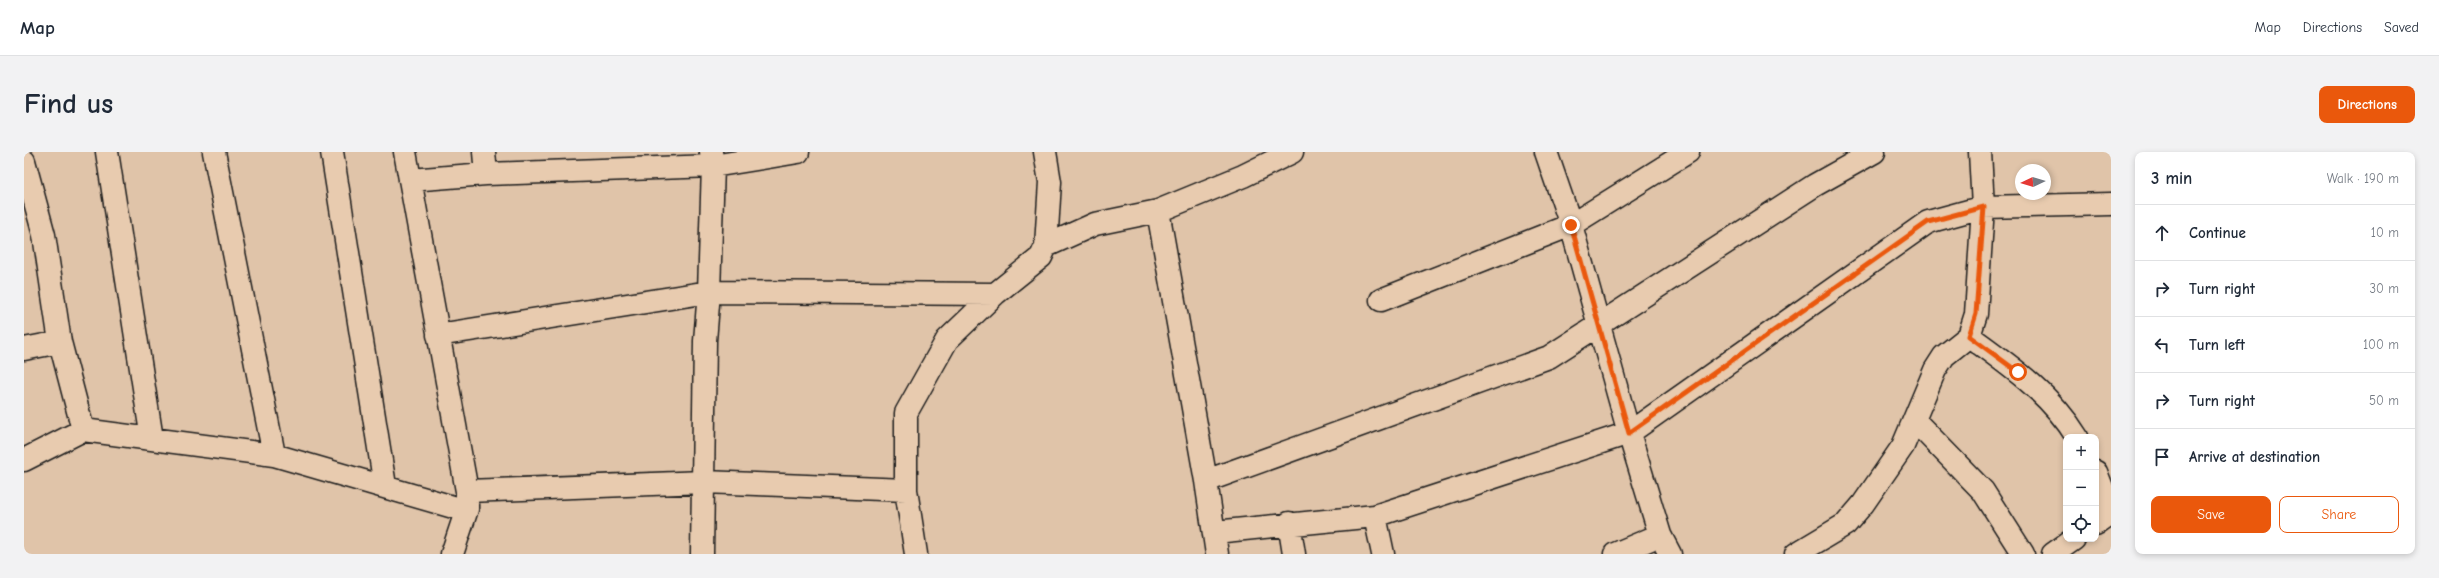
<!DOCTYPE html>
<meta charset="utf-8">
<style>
:root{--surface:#fff;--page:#f2f2f3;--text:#1f2937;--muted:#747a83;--line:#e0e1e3;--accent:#ea580c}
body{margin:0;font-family:"Comic Neue",sans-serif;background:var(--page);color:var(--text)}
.controls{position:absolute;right:12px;bottom:12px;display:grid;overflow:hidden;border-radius:8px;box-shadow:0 2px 6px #0003}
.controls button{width:36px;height:36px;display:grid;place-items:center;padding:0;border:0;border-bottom:1px solid var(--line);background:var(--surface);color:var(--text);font:20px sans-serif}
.compass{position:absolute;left:1991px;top:12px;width:36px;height:36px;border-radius:50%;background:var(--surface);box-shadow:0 2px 6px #0003;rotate:266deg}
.stop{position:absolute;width:12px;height:12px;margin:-9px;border:3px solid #ea580c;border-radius:50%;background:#fff}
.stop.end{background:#ea580c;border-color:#fff;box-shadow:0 1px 4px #0008}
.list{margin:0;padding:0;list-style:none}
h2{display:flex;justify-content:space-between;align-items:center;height:52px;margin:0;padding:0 16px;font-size:17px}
h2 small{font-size:13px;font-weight:400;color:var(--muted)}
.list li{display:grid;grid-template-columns:26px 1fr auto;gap:12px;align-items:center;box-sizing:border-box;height:56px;padding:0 16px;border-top:1px solid var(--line)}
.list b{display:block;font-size:15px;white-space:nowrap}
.list em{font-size:13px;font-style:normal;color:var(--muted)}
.actions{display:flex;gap:8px;padding:12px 16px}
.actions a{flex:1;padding:9px 0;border:1px solid var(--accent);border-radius:8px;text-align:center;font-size:14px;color:var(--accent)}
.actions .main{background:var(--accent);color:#fff}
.icon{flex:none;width:22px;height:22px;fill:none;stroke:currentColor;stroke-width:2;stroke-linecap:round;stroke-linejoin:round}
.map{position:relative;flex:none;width:2087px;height:402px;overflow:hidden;border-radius:8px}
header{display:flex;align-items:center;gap:24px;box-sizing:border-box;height:56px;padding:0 20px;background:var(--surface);border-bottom:1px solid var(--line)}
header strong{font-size:19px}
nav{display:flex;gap:22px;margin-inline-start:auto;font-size:14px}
.intro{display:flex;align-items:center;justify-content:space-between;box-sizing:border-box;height:96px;padding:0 24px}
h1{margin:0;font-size:28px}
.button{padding:10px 18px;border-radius:8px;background:var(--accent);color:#fff;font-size:14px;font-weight:700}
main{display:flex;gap:24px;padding:0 24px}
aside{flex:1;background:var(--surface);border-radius:8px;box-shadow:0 2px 6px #0003}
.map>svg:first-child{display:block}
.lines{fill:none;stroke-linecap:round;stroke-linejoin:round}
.minor-casing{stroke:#1c1c1c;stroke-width:25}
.minor{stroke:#e8cbaf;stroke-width:22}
.route{stroke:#ea580c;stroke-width:5}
</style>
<header>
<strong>Map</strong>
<nav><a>Map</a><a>Directions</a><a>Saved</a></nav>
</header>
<div class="intro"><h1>Find us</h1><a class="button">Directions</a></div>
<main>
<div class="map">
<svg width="2087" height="402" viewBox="0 0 2087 402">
<rect width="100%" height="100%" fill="#e0c4a9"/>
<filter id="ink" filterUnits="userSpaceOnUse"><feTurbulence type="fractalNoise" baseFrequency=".025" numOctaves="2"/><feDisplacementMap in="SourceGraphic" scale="8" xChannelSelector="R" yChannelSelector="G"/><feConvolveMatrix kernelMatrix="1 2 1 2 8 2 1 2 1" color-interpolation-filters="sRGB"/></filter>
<g filter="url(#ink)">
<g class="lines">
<defs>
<path id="minor" d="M83 0 128 287
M190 0 250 303
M308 0 361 334
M460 0 462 22
M1522 0 1547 73 1605 281 1636 383 1646 402
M0 9 20 83 36 190 59 278
M386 28 462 22 689 14 774 0
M1134 59 1182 329 1193 402
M1022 94 1071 72 1134 59 1219 24 1268 0
M1357 148 1547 73 1664 0
M414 183 685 140 971 142
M1945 184C1985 213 2027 242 2053 285
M0 197 36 190
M1891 269 1959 339 1999 402
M0 308 59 278 250 303 436 357H443V339L381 0
M2072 320 2087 359
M1182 329 1525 205 1791 33 1850 0
M443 339 680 330 882 338
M1351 364 1359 402
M1265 371 1270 402
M2072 372 2087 361
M1191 380 1351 364 1605 281 1904 70 1959 55 2087 52
M428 402 443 357
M678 402 681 189 685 140 689 14 687 0
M892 402 882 338V261L923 188 971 142 1017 105 1022 94 1026 30 1021 0
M1591 402 1636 383
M1772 402 1822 372 1839 352 1879 294 1911 218 1920 204 1945 184 1952 162 1959 55 1956 0
M2029 402 2050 387"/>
</defs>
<!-- minor casing -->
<use href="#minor" class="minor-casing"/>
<!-- minor -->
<use href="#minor" class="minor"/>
</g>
</g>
<g class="lines" filter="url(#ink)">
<!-- route -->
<path class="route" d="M1547 73 1605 281 1904 70 1960 55 1952 162 1945 184 1994 220"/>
</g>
</svg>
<div class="controls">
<button>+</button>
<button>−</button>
<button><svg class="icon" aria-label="locate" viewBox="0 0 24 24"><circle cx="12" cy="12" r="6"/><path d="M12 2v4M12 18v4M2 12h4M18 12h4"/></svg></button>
</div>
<svg class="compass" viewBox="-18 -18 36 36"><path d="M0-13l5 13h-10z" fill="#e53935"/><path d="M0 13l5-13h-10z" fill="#747a83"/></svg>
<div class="stop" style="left:1994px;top:220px"></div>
<div class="stop end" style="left:1547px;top:73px"></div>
</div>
<aside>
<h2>3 min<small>Walk · 190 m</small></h2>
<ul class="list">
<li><svg class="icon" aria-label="ahead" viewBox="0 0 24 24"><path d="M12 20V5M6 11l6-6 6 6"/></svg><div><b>Continue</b></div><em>10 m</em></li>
<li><svg class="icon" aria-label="right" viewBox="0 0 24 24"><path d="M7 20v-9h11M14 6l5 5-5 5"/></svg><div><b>Turn right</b></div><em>30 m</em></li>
<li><svg class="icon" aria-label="left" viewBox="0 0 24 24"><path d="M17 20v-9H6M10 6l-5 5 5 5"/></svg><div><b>Turn left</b></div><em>100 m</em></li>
<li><svg class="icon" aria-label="right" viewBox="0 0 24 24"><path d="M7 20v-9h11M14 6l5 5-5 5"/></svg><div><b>Turn right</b></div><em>50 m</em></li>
<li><svg class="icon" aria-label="arrive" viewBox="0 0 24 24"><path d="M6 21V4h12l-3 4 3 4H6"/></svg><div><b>Arrive at destination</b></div></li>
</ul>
<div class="actions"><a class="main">Save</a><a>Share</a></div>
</aside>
</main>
